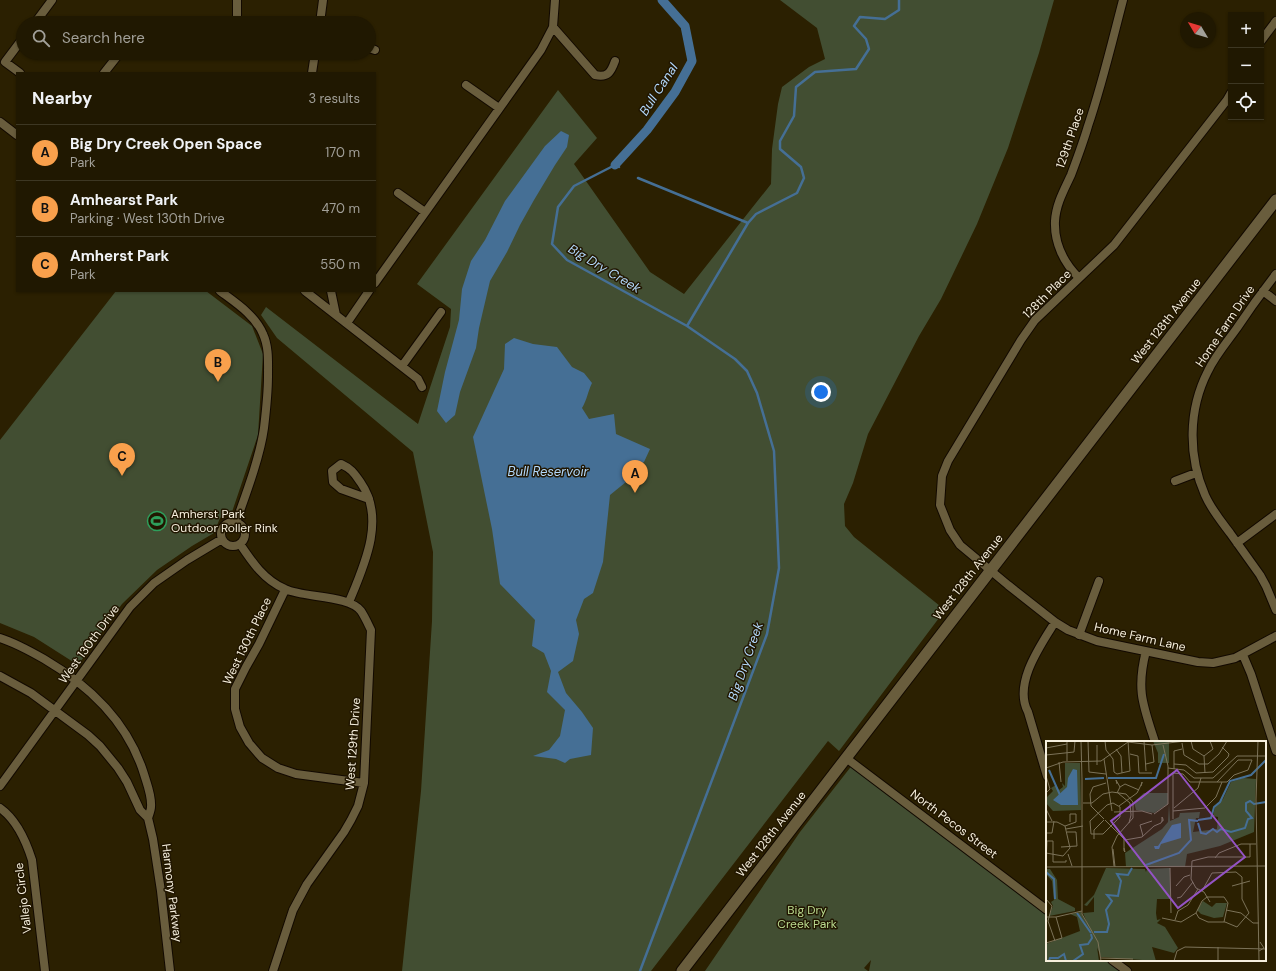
<!DOCTYPE html>
<meta charset="utf-8">
<style>
:root{--surface:#201801;--page:#2d2510;--text:#f1f3f6;--muted:#a2a099;--line:#3d3723;--accent:#f9a04c}
body{margin:0;font-family:"DM Sans",sans-serif;background:var(--page);color:var(--text)}
.controls{position:absolute;right:12px;top:12px;display:grid;overflow:hidden;border-radius:0px;box-shadow:0 1px 3px #0004}
.controls button{width:36px;height:36px;display:grid;place-items:center;padding:0;border:0;border-bottom:1px solid var(--line);background:var(--surface);color:var(--text);font:20px sans-serif}
.compass{position:absolute;left:1180px;top:12px;width:36px;height:36px;border-radius:50%;background:var(--surface);box-shadow:0 1px 3px #0004;rotate:308deg}
.you{position:absolute;left:821px;top:392px;width:14px;height:14px;margin:-10px;border:3px solid #fff;border-radius:50%;background:#1a73e8;box-shadow:0 0 0 6px #1a73e833}
.badge{display:grid;place-items:center;width:26px;height:26px;border-radius:50%;background:var(--accent);color:#111;font-size:13px;font-weight:700}
.pin{position:absolute;translate:-50% -33px;filter:drop-shadow(0 1px 2px #0008)}
.pin::after{content:'';position:absolute;top:21px;width:14px;height:12px;background:inherit;clip-path:polygon(0 0,100% 0,50% 100%)}
.list{margin:0;padding:0;list-style:none}
h2{display:flex;justify-content:space-between;align-items:center;height:52px;margin:0;padding:0 16px;font-size:17px}
h2 small{font-size:13px;font-weight:400;color:var(--muted)}
.list li{display:grid;grid-template-columns:26px 1fr auto;gap:12px;align-items:center;box-sizing:border-box;height:56px;padding:0 16px;border-top:1px solid var(--line)}
.list b{display:block;font-size:15px;white-space:nowrap}
.list p{margin:0;font-size:13px;white-space:nowrap;color:var(--muted)}
.list em{font-size:13px;font-style:normal;color:var(--muted)}
.icon{flex:none;width:22px;height:22px;fill:none;stroke:currentColor;stroke-width:2;stroke-linecap:round;stroke-linejoin:round}
.map{position:relative;flex:none;width:1276px;height:971px;overflow:hidden}
.search{position:absolute;background:var(--surface);box-shadow:0 1px 3px #0004;left:16px;top:16px;width:360px;height:44px;display:flex;align-items:center;gap:10px;box-sizing:border-box;padding:0 14px;border-radius:22px;color:var(--muted);font-size:15px}
.panel{position:absolute;background:var(--surface);box-shadow:0 1px 3px #0004;left:16px;top:72px;width:360px;height:220px;border-radius:0px}
.map>svg:first-child{display:block}
.green{fill:#424e32}
.water{fill:#456f95}
.lines{fill:none;stroke-linecap:round;stroke-linejoin:round}
.stream{stroke:#456f95;stroke-width:2.5}
.canal{stroke:#456f95;stroke-width:9}
.street-casing{stroke:#120900;stroke-width:10}
.secondary-casing{stroke:#120900;stroke-width:13}
.street{stroke:#695d3d;stroke-width:8}
.secondary{stroke:#695d3d;stroke-width:11}
.labels{text-anchor:middle;stroke-width:3;stroke-linejoin:round;paint-order:stroke}
.street-label{font-size:12px;fill:#f6efdd;stroke:#211600}
.poi-label{font-size:12px;fill:#f6efdd;stroke:#211600;text-anchor:start}
.park-label{font-size:12px;fill:#bbdc90;stroke:#211600}
.water-label{font-size:13px;font-style:italic;fill:#b3d9fc;stroke:#211600}
.inset-river{fill:none;stroke:#456f95;stroke-width:2}
.inset-road{fill:none;stroke:#7c7359;stroke-width:1}
.view{fill:#9453c5;fill-opacity:0.15;stroke:#9453c5;stroke-width:2}
.inset-edge{fill:none;stroke:#f6efdd;stroke-width:2}
</style>
<div class="map">
<svg width="1276" height="971" viewBox="0 0 1276 971">
<rect width="100%" height="100%" fill="#2b2001"/>
<!-- green -->
<path class="green" d="M780 0H1054L1039 53 1008 148 977 224 941 299 919 336 868 434 853 483 844 504 845 526 854 537 945 610 839 751 828 741 651 971H402L421 791 432 621 433 552 413 452 277 338 261 315 266 307 418 424 450 327 451 309 417 284 558 90 597 138 574 164 650 272 684 294 771 184 772 149 778 104 782 87 809 67 825 59 817 28Z
M116 291H206L252 326 263 354 258 435 232 512 220 518 214 533 192 546 157 570 122 604 78 665 34 637 0 623V440Z
M853 764 1047 911V960H1112L1127 971H869L871 960 864 968 868 971H705L800 832Z"/>
<!-- water -->
<path class="water" d="M561 131 569 135 567 147 555 165 534 200 520 225 507 252 490 281 479 328 476 348 460 392 455 415 446 423 437 411 445 372 459 320 462 289 471 261 485 240 505 201 545 146Z
M514 338 533 344 557 347 572 367 584 373 592 383C588 391 587 400 582 408L589 419 614 414 616 434 650 449 644 462 630 469 626 482 610 495 603 562 593 593 584 599 576 620 579 634 573 661 558 672 566 693 582 712 593 728 591 755 570 759 565 763 556 759 533 756 549 750 560 736 565 710 547 692 551 671 544 653 532 646 535 620 500 584 492 529 473 437 504 369 505 344Z"/>
<g class="lines">
<!-- stream -->
<path class="stream" d="M619 167 615 165 574 186 558 207 552 244 567 260 687 326 735 359 747 371 757 393 774 451 779 568 767 634 640 971
M638 178 748 223 756 214 797 193 804 178 801 167 780 149V141L794 116 796 87 815 72 856 69 869 49 866 39 854 26 860 17 885 19 899 10V0
M687 326 748 223"/>
<!-- canal -->
<path class="canal" d="M615 165 647 130 675 92 692 61 685 26 662 0"/>
<defs>
<path id="street" d="M35 23 52 0
M237 23V0
M320 23 323 0
M553 27 595 75C608 78 611 72 615 61
M1261 41 1276 21
M369 48 375 50
M20 73 5 62 23 38
M104 73 119 54
M312 73 315 53
M466 85 499 108
M1231 93 1227 100 1114 245 1035 320 1021 340 948 461 942 476 940 505 950 530 960 545 1008 585 1055 622 1068 630 1097 641 1198 662 1213 663 1235 658 1276 636
M0 122 17 135
M398 193 425 212
M1276 274C1262 292 1249 310 1237 328 1227 342 1215 356 1208 371 1188 410 1188 456 1205 495 1211 509 1221 521 1230 533 1240 547 1250 561 1260 575L1266 586 1276 610
M1079 278C1064 263 1054 243 1055 221 1056 204 1064 190 1071 175 1077 159 1083 143 1088 126 1102 85 1112 42 1123 0
M375 283 541 50 553 27 555 0
M220 291C236 303 255 315 263 334 269 347 268 362 268 376 268 393 266 411 264 428 260 457 246 494 236 522
M305 291 418 379 422 387
M331 291 336 315
M1263 291 1276 301
M347 323 369 291
M402 366 441 312
M1175 481 1196 473
M221 534a12 12 0 1 1 24 0a12 12 0 1 1-24 0Z
M1237 543 1276 514
M240 544C252 562 264 580 285 589 304 598 349 595 361 611 365 617 368 624 371 630L364 783 358 806 351 820 344 832 307 884 293 910 273 971
M285 590 259 644 246 667 235 689V709L240 727 249 743 262 758 278 768 296 774 364 783
M349 602C364 566 386 519 361 483 354 473 352 469 341 464L332 471 333 482 341 489 369 499
M1079 635 1099 581
M0 638C16 643 30 651 44 659 90 686 128 722 144 774 147 784 152 796 151 807 151 810 149 815 148 818
M1146 651C1136 690 1143 705 1155 742
M1243 655 1251 674 1276 751
M0 676 31 693 88 735 100 746 118 768 127 782 140 810 148 818 153 839 161 891 170 971
M846 758 1047 910
M1047 776 1028 712C1013 684 1040 646 1055 622
M0 786 130 607 154 583 187 560 222 539
M0 808C17 820 26 841 32 860L45 971
M1112 960 1127 971"/>
<path id="secondary" d="M682 971 1276 200"/>
</defs>
<!-- street casing -->
<use href="#street" class="street-casing"/>
<!-- secondary casing -->
<use href="#secondary" class="secondary-casing"/>
<!-- street -->
<use href="#street" class="street"/>
<!-- secondary -->
<use href="#secondary" class="secondary"/>
</g>
<!-- icons -->
<defs>
<symbol id="stadium-ring" viewBox="-11 -11 22 22"><circle r="9.5" fill="#211600" stroke="#2e9e5b" stroke-width="1.5"/><path d="M0-5a6.5 5 0 1 0 0 10a6.5 5 0 1 0 0-10ZM-3.5-1.8h7v3.6h-7Z" fill="#2e9e5b"/></symbol>
</defs>
<g fill-rule="evenodd">
<use href="#stadium-ring" x="146" y="510" width="22" height="22"/>
</g>
<g class="labels">
<!-- street labels -->
<g class="street-label">
<text transform="translate(1070 138) rotate(-71)" y="4">129th Place</text>
<text transform="translate(1047 294) rotate(-45)" y="4">128th Place</text>
<text transform="translate(1166 321) rotate(-52)" y="4">West 128th Avenue</text>
<text transform="translate(1225 326) rotate(-56)" y="4">Home Farm Drive</text>
<text transform="translate(968 577) rotate(-52)" y="4">West 128th Avenue</text>
<text transform="translate(1140 637) rotate(13)" y="4">Home Farm Lane</text>
<text transform="translate(247 641) rotate(-64)" y="4">West 130th Place</text>
<text transform="translate(89 644) rotate(-54)" y="4">West 130th Drive</text>
<text transform="translate(353 744) rotate(-86)" y="4">West 129th Drive</text>
<text transform="translate(954 824) rotate(37)" y="4">North Pecos Street</text>
<text transform="translate(771 834) rotate(-52)" y="4">West 128th Avenue</text>
<text transform="translate(172 893) rotate(83)" y="4">Harmony Parkway</text>
<text transform="translate(23 898) rotate(-97)" y="4">Vallejo Circle</text>
</g>
<!-- poi labels -->
<g class="poi-label">
<text x="171" y="518">Amherst Park<tspan x="171" dy="14">Outdoor Roller Rink</tspan></text>
</g>
<!-- park labels -->
<g class="park-label">
<text x="807" y="914">Big Dry<tspan x="807" dy="14">Creek Park</tspan></text>
</g>
<!-- water labels -->
<g class="water-label">
<text transform="translate(658 89) rotate(-57)" y="5">Bull Canal</text>
<text transform="translate(605 268) rotate(31)" y="5">Big Dry Creek</text>
<text x="548" y="476">Bull Reservoir</text>
<text transform="translate(745 661) rotate(-71)" y="5">Big Dry Creek</text>
</g>
</g>
<!-- overview -->
<g transform="translate(1046 741)">
<rect width="220" height="220" fill="#2b2001"/>
<path d="M107 0H123V22H112V12ZM19 22H34L35 69 7 70 0 62V57L7 50 5 47 10 44 13 49 17 46 16 42 19 45ZM197 37 210 38 208 91 174 105 141 113 139 126H80L79 112 116 88 122 81 123 63 124 80 133 76 134 72 154 71 153 77H150L147 91 171 88 172 76 167 75 169 66 177 58 185 41ZM98 52H122V63L108 72 90 69 88 61ZM60 127 99 128 100 131 101 128 124 127V158H111L110 172 111 179 115 178 111 182 119 186 132 207 128 212 106 206 110 220 55 216 37 172 48 171V156L41 165 38 164 48 154ZM0 128H4L11 139 12 158 29 167V170L3 175 7 165 5 161 8 159 6 140 0 133ZM157 160 166 166 170 162H181L177 176 168 177 155 173 151 169ZM35 171 50 199 53 220H0V203L34 190 31 176 24 173Z" fill="#424e32"/>
<path d="M27 28 31 29 32 64H15L7 59 21 46 22 37ZM135 82V97L115 103 113 108H109L108 105H112L126 84Z" fill="#456f95"/>
<path class="inset-river" d="M3 29 14 54M62 37H110L118 13M39 38 58 37M152 79 165 77 168 66 174 61 184 40 205 34 220 19M152 82 155 92 160 93 167 88 171 91 175 88 185 91 199 87 202 78 206 77 200 70V62L204 60 208 63 220 61M100 124 133 112 145 99 143 79 152 80M0 131 8 138 9 158M31 172 45 192M48 191H61L63 183 60 169 66 160 61 154 72 155 75 140 71 133 82 134 86 127M3 220 4 217H12L18 213 20 220M27 220 37 213 34 204 42 203 46 197 45 193"/>
<path class="inset-road" d="M21 0V20M35 0 36 38M42 0 43 31 60 33M59 0 60 9 67 18 68 31 71 33 84 30 82 0M98 0 100 30M145 0 147 8 158 15 167 8 164 0M212 0 210 59 213 220M136 2 138 14 153 23H162L173 13 181 0M51 4V24M0 7 21 3M70 8 75 15 76 32M84 13 92 15 93 32H106M0 14 28 11 29 0M158 15 159 32M58 18 66 70M13 21 15 41M100 23 108 21 106 4M128 23 140 24 150 32 167 31 182 16 183 13 176 6M0 27 17 21 55 20 82 1 106 4 139 0M122 27 138 29 148 37H167L191 15H220M128 28V10L136 8M0 35 4 48 0 52M36 38V173L52 201 55 220M71 43 70 39 74 46M71 52 74 46 79 43 93 49M72 52 84 62 85 74 83 82M37 62H46L57 53 66 51 80 53 87 61V77L71 95 66 106 68 125M67 62 74 66V76L57 93H45L44 80 61 64ZM73 65 91 52 96 42V41L95 45M128 67 152 47 155 37M0 68 6 80M127 70 159 67 170 56 176 41M68 71 96 70 106 73M108 73 122 63V25L117 4M58 78 45 65 44 53 47 46 60 42M127 78V32L137 33 144 41H171L192 19H206L202 29 188 34 181 41H171M59 79 78 98V110L79 111 78 107M0 81H11L19 85 24 107 17 115 0 112M19 85 30 81V73H24V81M108 85 115 82 116 80H117V78L116 76V80M20 88 37 85M0 92H6L8 80M97 95 94 84 106 80M48 98V89L58 79M79 99 96 96 108 85M15 106 31 105 30 91H21M67 108 69 126M22 113 26 125M169 117 173 112 195 103H210M0 121 1 100H7V121H20V119M0 126 220 125M124 127 125 172M130 145 138 136 144 134M186 145 204 140M131 157 135 156 147 141M0 158 6 165 2 180 9 200M164 161 158 151 150 147 145 138 146 120 162 116H204V103M180 169 195 172 207 182H213M150 172 153 177 162 181H179L191 186 203 172 196 158V136L190 131 166 132 156 150M150 172 156 160 161 156H178L182 162 178 181M0 176H10L36 170M116 177 135 181 150 172M129 179 132 170 142 164 152 148M0 202 16 197 10 176M172 206V220M213 210 218 207 214 201M55 217 87 218M128 220 131 210 139 206 220 208"/>
<path class="view" d="M131 29 199 116 132 167 65 80Z"/>
<rect width="220" height="220" class="inset-edge"/>
</g>
</svg>
<div class="controls">
<button>+</button>
<button>−</button>
<button><svg class="icon" aria-label="locate" viewBox="0 0 24 24"><circle cx="12" cy="12" r="6"/><path d="M12 2v4M12 18v4M2 12h4M18 12h4"/></svg></button>
</div>
<svg class="compass" viewBox="-18 -18 36 36"><path d="M0-13l5 13h-10z" fill="#e53935"/><path d="M0 13l5-13h-10z" fill="#a2a099"/></svg>
<div class="you"></div>
<div class="pin badge" style="left:635px;top:493px">A</div>
<div class="pin badge" style="left:218px;top:382px">B</div>
<div class="pin badge" style="left:122px;top:476px">C</div>
<div class="search"><svg class="icon" aria-label="search" viewBox="0 0 24 24"><circle cx="10" cy="10" r="6"/><path d="M15 15l6 6"/></svg>Search here</div>
<section class="panel">
<h2>Nearby<small>3 results</small></h2>
<ul class="list">
<li><span class="badge">A</span><div><b>Big Dry Creek Open Space</b><p>Park</p></div><em>170 m</em></li>
<li><span class="badge">B</span><div><b>Amhearst Park</b><p>Parking · West 130th Drive</p></div><em>470 m</em></li>
<li><span class="badge">C</span><div><b>Amherst Park</b><p>Park</p></div><em>550 m</em></li>
</ul>
</section>
</div>
